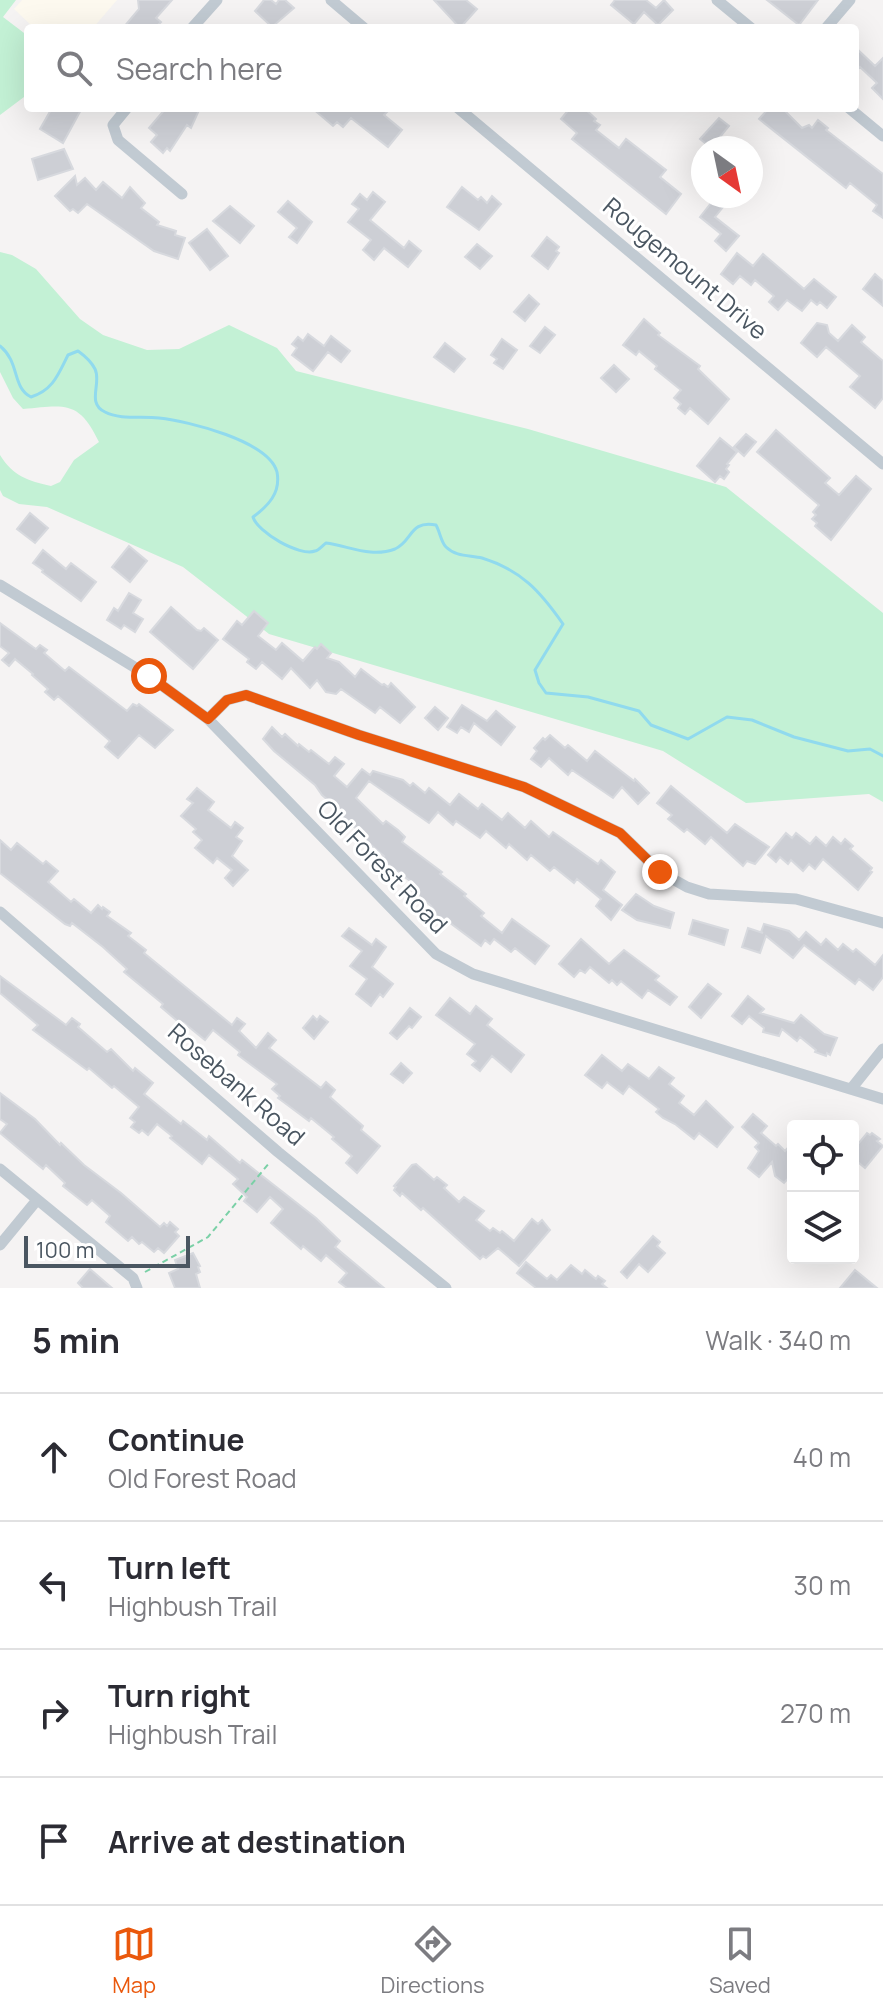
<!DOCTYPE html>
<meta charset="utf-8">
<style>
:root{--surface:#fff;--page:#f7f7f7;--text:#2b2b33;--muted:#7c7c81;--line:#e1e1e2;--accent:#ea580c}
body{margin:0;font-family:Manrope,sans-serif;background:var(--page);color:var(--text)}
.controls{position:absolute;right:24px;bottom:24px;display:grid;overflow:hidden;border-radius:8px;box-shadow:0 8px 32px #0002}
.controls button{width:72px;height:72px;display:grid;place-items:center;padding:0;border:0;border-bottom:2px solid var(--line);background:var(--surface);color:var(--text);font:40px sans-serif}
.compass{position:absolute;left:691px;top:136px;width:72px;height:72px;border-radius:50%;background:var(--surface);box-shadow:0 8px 32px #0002;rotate:147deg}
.scale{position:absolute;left:24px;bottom:20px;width:166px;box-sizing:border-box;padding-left:8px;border:4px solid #4a5661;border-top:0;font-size:22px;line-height:28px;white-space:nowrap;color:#4a5661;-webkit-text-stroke:6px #fff;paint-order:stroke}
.stop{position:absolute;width:24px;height:24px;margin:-18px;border:6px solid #ea580c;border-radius:50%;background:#fff}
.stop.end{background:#ea580c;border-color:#fff;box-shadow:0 2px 8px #0008}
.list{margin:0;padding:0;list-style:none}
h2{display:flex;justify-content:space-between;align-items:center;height:104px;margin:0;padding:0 32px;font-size:34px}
h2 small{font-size:26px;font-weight:400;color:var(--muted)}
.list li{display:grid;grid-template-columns:52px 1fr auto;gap:24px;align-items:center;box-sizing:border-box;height:128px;padding:0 32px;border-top:2px solid var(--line)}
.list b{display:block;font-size:30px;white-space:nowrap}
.list p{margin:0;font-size:26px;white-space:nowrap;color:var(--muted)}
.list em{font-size:26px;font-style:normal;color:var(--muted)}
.icon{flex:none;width:44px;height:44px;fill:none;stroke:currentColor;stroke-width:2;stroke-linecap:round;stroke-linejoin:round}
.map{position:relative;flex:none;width:883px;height:1288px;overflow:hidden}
.search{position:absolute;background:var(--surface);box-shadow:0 8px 32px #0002;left:24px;right:24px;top:24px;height:88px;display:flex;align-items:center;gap:20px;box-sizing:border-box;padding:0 28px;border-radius:8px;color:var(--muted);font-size:30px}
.sheet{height:616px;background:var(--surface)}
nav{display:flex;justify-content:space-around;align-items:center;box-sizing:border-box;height:112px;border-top:2px solid var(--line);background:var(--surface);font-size:22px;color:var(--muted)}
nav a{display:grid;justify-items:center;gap:4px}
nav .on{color:var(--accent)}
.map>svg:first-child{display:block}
.commercial{fill:#fdf9ef}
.green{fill:#c3f1d5}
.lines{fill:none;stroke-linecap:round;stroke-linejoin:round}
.stream{stroke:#90daee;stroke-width:3}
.building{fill:#cdcfd5;stroke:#d7d9de;stroke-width:2}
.path{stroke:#7ad0a6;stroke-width:2;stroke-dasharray:6 4;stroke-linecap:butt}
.minor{stroke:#c1cad2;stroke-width:11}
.route{stroke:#ea580c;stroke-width:10}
.labels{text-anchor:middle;stroke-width:6;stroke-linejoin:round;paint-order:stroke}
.street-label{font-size:24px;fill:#4a5661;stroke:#fff}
</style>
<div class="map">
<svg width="883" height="1288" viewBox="0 0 883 1288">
<rect width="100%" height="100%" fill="#f5f3f3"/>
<!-- commercial -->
<path class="commercial" d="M22 0H117L93 28H34L14 9Z"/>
<!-- green -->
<path class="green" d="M0 0H16L3 17 28 36V94L0 115Z
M0 252 12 255 36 269 80 319 103 335 147 350 179 349 229 325 277 348 296 371 528 429 726 487 883 613V802L869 794 746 803 663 751 269 634 183 567 47 507 19 504 3 496 0 490V455C13 476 28 481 51 486L60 482 74 460 99 442C79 400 65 405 23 409L13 398 0 372Z"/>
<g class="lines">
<!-- stream -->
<path class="stream" d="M0 346C20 362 12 388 31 397 53 390 58 375 68 355L78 351C85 356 91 361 95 369 102 383 86 403 105 412 120 420 142 416 159 418 188 421 269 441 277 472 281 493 268 506 253 517 257 532 300 557 315 551 318 551 323 545 326 543 349 546 371 558 395 549 413 541 409 520 436 525 440 532 441 542 446 547 456 557 470 555 482 558 521 570 540 591 563 624L535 670 539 683 546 693 588 697 639 711 651 725 688 739 727 717 752 720 794 737 848 751 870 749 883 756"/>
</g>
<!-- building -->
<path class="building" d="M138 0H172L156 18 161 22 155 28H123L139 9Z
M264 0H271L276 4 279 0H285L294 8 272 27 255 11Z
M434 0H466L477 9 460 28Z
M615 0H646L656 8 664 0 673 10 658 25 644 12 634 24 611 5Z
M767 0H818L799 25Z
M855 47 875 66 883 58V99L872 88 877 83 860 67 855 72Z
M52 108H82L63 143 40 129Z
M166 108H200L191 128 187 125 170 151 167 148 163 153 151 142 157 135 149 128Z
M312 108H391L384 115 402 130 388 147 351 118 343 127 337 122 333 126Z
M570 108H584L596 119 594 121 600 125 596 130 619 148 626 139 666 170 660 177 681 194 666 214 572 139 577 133 561 119Z
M769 108H782L802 128 809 125 812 128 818 120 828 128 826 130 883 174V218L873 211 877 205 850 183 846 188 759 119Z
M719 118 729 126 711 148 700 139Z
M64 149 73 169 38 180 32 159Z
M75 176 77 185 85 178 96 190 103 182 122 198 130 187 145 203 141 208 159 222 157 225 176 231 175 235 185 238 178 259 154 251 87 204 78 213 73 209 70 211 55 196Z
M462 187 478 200 481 197 487 203 492 196 501 204 479 230 447 207Z
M373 192 385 202 370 220 404 248 409 241 421 251 408 267 384 248 374 260 363 250 371 240 348 222 359 209 352 204 360 194 367 200Z
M712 196H721L727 202 715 217 739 236 726 251 715 241 721 234 700 217 711 203 708 201Z
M288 201 312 222 297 243 289 237 297 228 278 212Z
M230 206 254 226 240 243 213 221Z
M207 229 228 256 210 270 189 243Z
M547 237 559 247 556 251 559 253 548 269 532 256Z
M477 244 492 256 480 269 465 257Z
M737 253 753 266 763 254 804 289 814 279 836 297 827 308 820 302 817 305 811 300 802 311 787 300 778 310 769 302 774 296 755 280 751 285 740 276 733 284 721 274Z
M875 274 883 281V306L863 289Z
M529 295 539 304 525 321 514 312Z
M644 319 660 333 658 335 700 366 698 369 729 399 708 424 690 408 685 414 678 408 681 404 674 398 681 390 655 369 657 366 639 351 636 355 623 345Z
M817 323 827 325 829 333 838 341 852 325 865 337 861 342 883 361V398L875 408 850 387 860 376 826 347 817 357 801 343Z
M545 327 555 335 540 353 530 346Z
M308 334 324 346 331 336 350 351 341 362 328 352 313 371 292 355 297 348 292 344 298 337 303 341Z
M502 339 517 350 503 369 494 363 497 359 491 355Z
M445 343 465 359 454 372 434 357Z
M614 365 629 379 616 392 601 378Z
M776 430 830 478 825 483 839 495 856 476 871 489 831 540 815 526 817 523 812 519 816 515 813 512 819 505 757 452Z
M746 434 756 442 744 456 734 447Z
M720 438 737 452 727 464 729 465 726 469 729 472 724 479 720 476 715 482 697 466Z
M30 513 48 528 35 543 17 529Z
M129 546 147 561 130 582 112 567Z
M43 550 66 569 71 563 96 582 81 601 42 572 43 570 33 563Z
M129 593 141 600 133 613 143 619 135 632 124 625 121 629 107 620 114 608 118 611Z
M171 607 197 630 201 631 204 628 218 640 193 669 150 632Z
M254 611 268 623 258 636 276 650 282 643 303 661 315 647 317 649 321 644 331 653 327 658 339 662 355 677 361 669 382 685 384 684 388 687 391 683 415 707 400 723 380 707 375 713 341 689 336 694 326 692 317 680 310 688 291 668 282 679 262 662 256 669 247 662 249 659 223 639 237 621 242 625Z
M0 623 33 647 36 649 40 645 47 650 44 653 65 671 69 667 127 711 133 704 137 706 139 704 173 730 155 748 139 735 118 758 105 747 110 741 58 696 54 700 45 692 48 689 32 675 33 674 15 659 9 666 2 660 9 653 0 646Z
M462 705 487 721 496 711 515 727 501 745 474 723 469 732 461 727 457 733 447 727Z
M435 707 448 718 438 730 425 718Z
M272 727 282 737 285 734 298 746 299 744 309 752 311 750 329 764 335 757 344 764 334 776 347 787 362 769 370 775 373 771 403 780 410 786 413 783 425 793 429 788 450 805 459 794 478 809 482 804 502 820 508 813 525 828 531 821 549 837 553 832 598 864 601 860 615 872 603 890 622 905 611 920 596 906 601 899 577 879 574 883 554 867 550 871 531 855 527 860 509 844 506 848 486 831 480 838 456 821 453 825 438 812 429 823 369 781 356 798 383 824 386 821 398 830 405 837 402 842 442 872 440 874 466 894 464 896 484 913 481 916 502 933 512 919 549 946 535 964 515 948 511 952 494 939 490 944 485 940 481 946 446 920 445 922 432 913 434 910 430 905 410 889 414 884 381 859 384 856 357 833 359 831 340 815 343 813 322 795 315 785 274 751 263 739Z
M550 735 565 748 568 745 587 761 595 751 634 781 635 779 649 793 638 804 622 787 613 798 572 770 568 775 549 758 541 767 531 759 537 751 534 748 543 738 545 740Z
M671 786 727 833 735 824 769 847 755 864 747 861 743 866 711 837 705 844 687 829 684 832 668 819 672 815 657 803Z
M197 788 214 802 208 810 231 828 235 822 243 828 236 837 242 841 232 856 248 870 233 886 225 878 232 870 217 858 213 863 195 848 202 840 193 832 196 829 181 816 193 803 187 799Z
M786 833 792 838 796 833 810 844 816 837 826 846 833 837 841 844 845 839 853 846 850 849 872 868 870 871 872 872 858 890 823 859 815 869 809 864 803 871 791 860 788 864 780 857 776 862 768 855Z
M0 840 11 850 17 843 43 864 46 861 58 871 48 882 71 902 74 899 91 913 98 905 102 909 103 907 110 912 107 916 131 933 128 936 146 950 144 953 232 1025 237 1018 245 1024 239 1031 256 1048 268 1033 276 1040 269 1048 321 1088 326 1082 335 1090 330 1097 363 1126 361 1130 380 1146 357 1173 346 1163 352 1156 332 1139 334 1137 311 1118 309 1121 278 1098 280 1096 272 1089 277 1084 238 1055 240 1052 213 1030 205 1040 184 1023 182 1025 161 1007 163 1004 124 972 127 969 103 947 72 923 70 926 65 924 0 873Z
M636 894 654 906 674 913 670 928 637 920 622 910Z
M693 920 728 930 724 945 689 934Z
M764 924 789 931 799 940 806 932 821 945 826 939 838 950 843 944 853 952 856 949 875 965 883 955V977L873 990 859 979 855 984 804 945 793 958 766 936 760 953 742 947 748 928 763 933 761 932Z
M349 928 372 945 376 939 386 947 372 967 393 984 383 997 380 994 371 1006 356 994 367 979 350 966 362 951 342 936Z
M581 939 609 964 624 950 659 976 655 980 677 997 670 1005 648 990 642 998 621 981 617 985 612 980 609 983 590 967 585 973 580 970 574 977 559 964Z
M0 976 66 1025 72 1018 80 1024 78 1027 107 1052 111 1049 133 1071 135 1068 153 1083 144 1094 181 1124 183 1121 207 1140 209 1136 240 1163 242 1160 316 1218 340 1241 335 1247 384 1288H347L339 1282 347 1273 326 1255 321 1261 303 1246 301 1249 271 1223 283 1209 270 1197 257 1212 244 1201 247 1197 233 1184 238 1179 209 1155 202 1164 170 1138 172 1136 157 1124 148 1135 142 1130 139 1133 131 1127 135 1122 130 1118 139 1107 114 1086 112 1088 89 1068 87 1070 33 1030 38 1025 0 993Z
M708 984 721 994 701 1018 689 1007Z
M748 996 764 1009 760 1013 794 1023 801 1015 824 1034 837 1038 830 1055 827 1053 826 1056 815 1052 816 1050 800 1037 797 1041 782 1029 779 1036 763 1032 764 1028 749 1016 742 1024 732 1016Z
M450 998 470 1014 476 1006 492 1019 487 1025 524 1055 511 1072 492 1056 480 1071 472 1065 476 1061 467 1054 475 1044 436 1015Z
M410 1008 421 1017 412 1028 409 1026 397 1039 390 1033Z
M313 1016 317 1020 320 1016 328 1022 314 1039 303 1028Z
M602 1055 622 1071 628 1064 649 1079 659 1067 674 1078 669 1084 684 1096 679 1103 694 1115 706 1101 733 1127 717 1147 699 1133 694 1139 675 1124 663 1118 656 1112 659 1109 629 1086 623 1094 607 1082 602 1088 585 1075Z
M401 1063 412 1073 403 1083 391 1074Z
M0 1093 35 1119 60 1145 61 1143 84 1165 121 1193 160 1227 164 1223 167 1226 170 1222 178 1229 175 1232 179 1236 164 1253 158 1248 154 1252 142 1242 139 1244 132 1237 128 1241 106 1222 110 1216 92 1200 87 1205 63 1186 65 1183 46 1165 43 1169 0 1133 7 1124 0 1119Z
M753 1114 767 1126 761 1133 776 1146 778 1144 785 1151 793 1142V1173L784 1183 775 1176 772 1162 759 1177 748 1168 759 1151 755 1147 759 1143 742 1127Z
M867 1133 870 1135 872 1133 880 1139 877 1141 883 1146 865 1168 853 1158V1150Z
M416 1164 434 1180 437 1177 447 1185 444 1188 459 1202 464 1197 484 1211 476 1220 490 1231 493 1228 500 1233 502 1231 514 1241 532 1219 538 1224 542 1220 550 1230 519 1266 498 1248 486 1258 483 1256 480 1259 423 1208 421 1210 402 1193 400 1196 394 1190 396 1187 394 1186 412 1165Z
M653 1236 660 1242 657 1246 665 1253 648 1272 639 1264 627 1278 621 1272Z
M193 1253 200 1266 198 1267 200 1272 196 1274 200 1288H175L169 1273 178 1269 175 1260Z
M526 1262 547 1279 551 1275 557 1280 571 1265 582 1274 585 1270 596 1279 598 1276 605 1281 602 1284 607 1288H536L517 1273Z
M90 1269 112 1288H83L78 1283Z
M855 1270 877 1288H840Z"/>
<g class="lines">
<!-- path -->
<path class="path" d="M145 1272 208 1237 270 1162"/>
<!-- minor -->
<path class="minor" d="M331 0 364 28
M717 0 751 28
M192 28 217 0
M826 28 850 0
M127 108 113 125 118 140 182 194
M458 108 883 464
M849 108 883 136
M0 585 149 676 208 719 436 954 473 974 883 1099
M208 719 227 700 246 695 359 735 524 787 620 833 660 872 687 887 709 894 796 899 883 923
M0 912 278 1152 446 1288
M851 1089 883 1049
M0 1169 133 1278 137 1288
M0 1245 37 1200"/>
</g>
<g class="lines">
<!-- route -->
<path class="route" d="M149 676 208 719 227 700 246 695 359 735 524 787 620 833 660 872"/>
</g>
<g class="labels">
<!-- street labels -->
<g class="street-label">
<text transform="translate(685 269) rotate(40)" y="8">Rougemount Drive</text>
<text transform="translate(382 867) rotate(46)" y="8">Old Forest Road</text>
<text transform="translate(236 1085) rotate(41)" y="8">Rosebank Road</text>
</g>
</g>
</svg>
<div class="controls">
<button><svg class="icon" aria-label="locate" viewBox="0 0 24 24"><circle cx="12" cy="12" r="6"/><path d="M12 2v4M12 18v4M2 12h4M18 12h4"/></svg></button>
<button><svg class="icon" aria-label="layers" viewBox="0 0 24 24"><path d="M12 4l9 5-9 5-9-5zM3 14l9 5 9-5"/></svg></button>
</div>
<svg class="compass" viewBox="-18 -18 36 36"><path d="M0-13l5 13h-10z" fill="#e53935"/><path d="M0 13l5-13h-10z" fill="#7c7c81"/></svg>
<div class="scale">100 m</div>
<div class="stop" style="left:149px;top:676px"></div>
<div class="stop end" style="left:660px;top:872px"></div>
<div class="search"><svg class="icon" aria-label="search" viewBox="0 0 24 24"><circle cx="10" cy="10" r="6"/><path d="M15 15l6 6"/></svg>Search here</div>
</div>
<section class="sheet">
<h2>5 min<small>Walk · 340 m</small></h2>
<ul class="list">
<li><svg class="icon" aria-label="ahead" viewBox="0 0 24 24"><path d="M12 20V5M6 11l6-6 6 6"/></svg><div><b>Continue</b><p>Old Forest Road</p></div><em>40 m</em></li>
<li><svg class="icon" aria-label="left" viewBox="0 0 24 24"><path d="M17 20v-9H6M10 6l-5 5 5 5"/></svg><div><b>Turn left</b><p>Highbush Trail</p></div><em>30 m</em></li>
<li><svg class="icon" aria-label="right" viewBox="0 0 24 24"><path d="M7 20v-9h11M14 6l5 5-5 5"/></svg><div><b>Turn right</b><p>Highbush Trail</p></div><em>270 m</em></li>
<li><svg class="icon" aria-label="arrive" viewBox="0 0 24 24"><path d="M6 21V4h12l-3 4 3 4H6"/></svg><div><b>Arrive at destination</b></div></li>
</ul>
</section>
<nav>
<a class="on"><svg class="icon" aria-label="map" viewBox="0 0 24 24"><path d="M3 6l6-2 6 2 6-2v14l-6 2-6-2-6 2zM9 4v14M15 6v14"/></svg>Map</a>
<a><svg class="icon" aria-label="directions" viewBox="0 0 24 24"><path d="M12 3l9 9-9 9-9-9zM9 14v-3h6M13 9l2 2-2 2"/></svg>Directions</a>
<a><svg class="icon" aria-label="saved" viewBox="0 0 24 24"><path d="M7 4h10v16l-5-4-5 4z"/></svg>Saved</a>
</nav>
